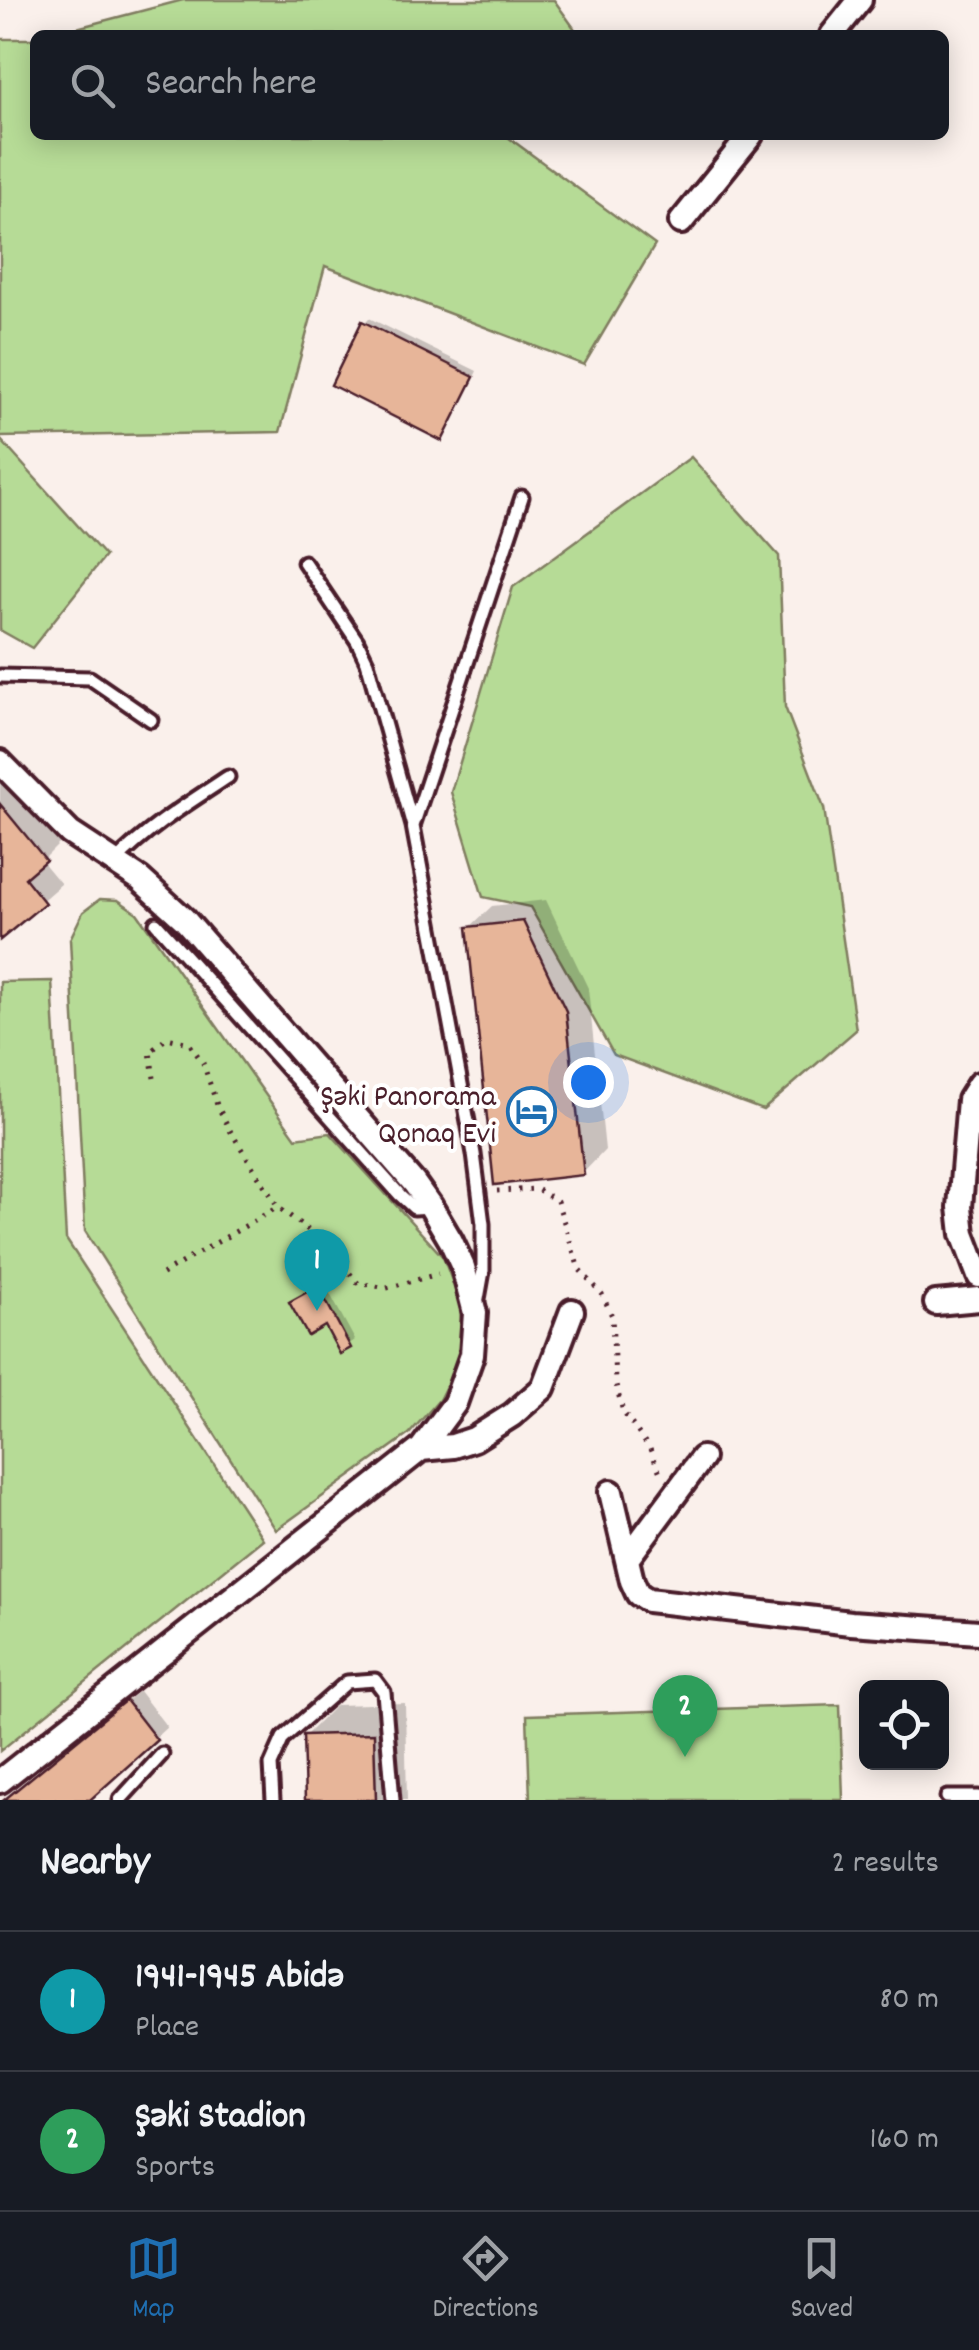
<!DOCTYPE html>
<meta charset="utf-8">
<style>
:root{--surface:#171b24;--page:#242831;--text:#f1f3f6;--muted:#9ea1a6;--line:#363941;--accent:#1f6fb2}
body{margin:0;font-family:Dekko,sans-serif;background:var(--page);color:var(--text)}
.controls{position:absolute;right:30px;bottom:30px;display:grid;overflow:hidden;border-radius:15px;box-shadow:0 5px 25px #0003}
.controls button{width:90px;height:90px;display:grid;place-items:center;padding:0;border:0;border-bottom:2px solid var(--line);background:var(--surface);color:var(--text);font:50px sans-serif}
.you{position:absolute;left:588px;top:1082px;width:35px;height:35px;margin:-25px;border:8px solid #fff;border-radius:50%;background:#1a73e8;box-shadow:0 0 0 15px #1a73e833}
.badge{display:grid;place-items:center;width:65px;height:65px;border-radius:50%;background:var(--accent);color:#fff;font-size:32px;font-weight:700}
.pin{position:absolute;translate:-50% -82px;filter:drop-shadow(0 2px 5px #0008)}
.pin::after{content:'';position:absolute;top:52px;width:35px;height:30px;background:inherit;clip-path:polygon(0 0,100% 0,50% 100%)}
.list{margin:0;padding:0;list-style:none}
h2{display:flex;justify-content:space-between;align-items:center;height:130px;margin:0;padding:0 40px;font-size:42px}
h2 small{font-size:32px;font-weight:400;color:var(--muted)}
.list li{display:grid;grid-template-columns:65px 1fr auto;gap:30px;align-items:center;box-sizing:border-box;height:140px;padding:0 40px;border-top:2px solid var(--line)}
.list b{display:block;font-size:38px;white-space:nowrap}
.list p{margin:0;font-size:32px;white-space:nowrap;color:var(--muted)}
.list em{font-size:32px;font-style:normal;color:var(--muted)}
.icon{flex:none;width:55px;height:55px;fill:none;stroke:currentColor;stroke-width:2;stroke-linecap:round;stroke-linejoin:round}
.map{position:relative;flex:none;width:979px;height:1800px;overflow:hidden}
.search{position:absolute;background:var(--surface);box-shadow:0 5px 25px #0003;left:30px;right:30px;top:30px;height:110px;display:flex;align-items:center;gap:25px;box-sizing:border-box;padding:0 35px;border-radius:15px;color:var(--muted);font-size:38px}
.sheet{height:410px;background:var(--surface)}
nav{display:flex;justify-content:space-around;align-items:center;box-sizing:border-box;height:140px;border-top:2px solid var(--line);background:var(--surface);font-size:28px;color:var(--muted)}
nav a{display:grid;justify-items:center;gap:5px}
nav .on{color:var(--accent)}
.map>svg:first-child{display:block}
.green{fill:#b6db96;stroke:#807d60;stroke-width:2.5}
.shadow{fill:#0003}
.building{fill:#e7b599;stroke:#4a1f2b;stroke-width:2.5}
.lines{fill:none;stroke-linecap:round;stroke-linejoin:round}
.service-casing{stroke:#4a1f2b;stroke-width:19}
.minor-casing{stroke:#4a1f2b;stroke-width:30}
.path{stroke:#4a1f2b;stroke-width:5;stroke-dasharray:2.5 8;stroke-linecap:butt}
.service{stroke:#fff;stroke-width:11}
.minor{stroke:#fff;stroke-width:22}
.labels{text-anchor:middle;stroke-width:8;stroke-linejoin:round;paint-order:stroke}
.poi-label{font-size:32px;fill:#4a1f2b;stroke:#fff;text-anchor:end}
</style>
<div class="map">
<svg width="979" height="1800" viewBox="0 0 979 1800">
<rect width="100%" height="100%" fill="#faf0eb"/>
<filter id="ink" filterUnits="userSpaceOnUse"><feTurbulence type="fractalNoise" baseFrequency=".01" numOctaves="2"/><feDisplacementMap in="SourceGraphic" scale="20" xChannelSelector="R" yChannelSelector="G"/><feConvolveMatrix kernelMatrix="1 2 1 2 8 2 1 2 1" color-interpolation-filters="sRGB"/></filter>
<g filter="url(#ink)">
<!-- green -->
<path class="green" d="M183 0H554L579 35H50Z
M0 39H35V135H505L655 245 584 365 325 266 280 432 0 437Z
M0 439 105 556 32 648 0 630Z
M691 457 779 556 785 707 824 808 856 1030 763 1110 614 1055 530 907 483 897 451 792 513 587Z
M100 899 118 900 137 913 296 1138 330 1133 443 1257 459 1299 462 1326 457 1364 439 1400 409 1434 276 1530 85 1231 70 939 83 912Z
M52 981 66 1239 263 1539 0 1751V982Z
M840 1705 843 1800H530L527 1715Z"/>
<!-- shadow -->
<path class="shadow" d="M369 318 477 371 447 433 442 438 364 323Z
M0 766 62 841 42 861 61 884 0 937Z
M546 900 588 988 605 1150 583 1173 469 928 492 906Z
M324 1283 355 1340 341 1350 326 1323 297 1298Z
M139 1691 167 1727 86 1800H5Z
M405 1703 407 1800H307L305 1736 336 1705Z"/>
<!-- building -->
<path class="building" d="M362 321 474 377 442 441 331 385Z
M0 804 46 860 25 878 45 903 0 940Z
M523 921 566 1011 584 1175 494 1185 467 927Z
M318 1286 351 1348 340 1354 325 1326 308 1336 289 1302Z
M126 1700 157 1740 90 1800H4Z
M374 1733 376 1800H305L303 1735Z"/>
<g class="lines">
<defs>
<path id="service" d="M304 562 357 641 367 662 413 826 474 1154 483 1224V1271L478 1299
M0 676 90 678 151 720
M413 826 522 497
M114 863C148 828 187 804 228 777
M156 923 400 1195 414 1208 431 1207
M947 1797H979
M120 1800 162 1754
M273 1800 271 1765 283 1738 347 1682 375 1680 384 1692 393 1800"/>
<path id="minor" d="M832 35 860 0
M681 222 751 135
M0 762 70 833 140 879 184 919 414 1183 431 1207 451 1241 463 1267 475 1313 472 1355 455 1403 421 1449 0 1781
M979 1084 969 1100 960 1207 963 1234 979 1276
M936 1303 979 1299
M421 1449 453 1446 474 1439 512 1415 543 1388 572 1311
M611 1492 632 1581 638 1594 648 1600 851 1623 979 1632
M627 1559 702 1458"/>
</defs>
<!-- service casing -->
<use href="#service" class="service-casing"/>
<!-- minor casing -->
<use href="#minor" class="minor-casing"/>
<!-- path -->
<path class="path" d="M154 1078 150 1052 167 1038 189 1043 203 1063 217 1105 231 1132 278 1207 324 1242 358 1283 387 1288 438 1274
M497 1191 537 1189 557 1201 579 1269 602 1294 612 1316 615 1381 623 1412 650 1449 661 1475
M162 1274 278 1207"/>
<!-- service -->
<use href="#service" class="service"/>
<!-- minor -->
<use href="#minor" class="minor"/>
</g>
</g>
<!-- icons -->
<defs>
<symbol id="hotel-ring" viewBox="-11 -11 22 22"><circle r="9.5" fill="#fff" stroke="#1f6fb2" stroke-width="1.5"/><path d="M-6-4.5h1.5V1H6V5H4.5V3h-9V5H-6ZM-4 0a1.8 1.8 0 1 1 3.6 0ZM.5 0V-2.5h3Q6-2.5 6 0Z" fill="#1f6fb2"/></symbol>
</defs>
<g fill-rule="evenodd">
<use href="#hotel-ring" x="504" y="1084" width="55" height="55"/>
</g>
<g class="labels">
<!-- poi labels -->
<g class="poi-label">
<text x="496" y="1105">Şəki Panorama<tspan x="496" dy="37">Qonaq Evi</tspan></text>
</g>
</g>
</svg>
<div class="controls">
<button><svg class="icon" aria-label="locate" viewBox="0 0 24 24"><circle cx="12" cy="12" r="6"/><path d="M12 2v4M12 18v4M2 12h4M18 12h4"/></svg></button>
</div>
<div class="you"></div>
<div class="pin badge" style="left:317px;top:1311px;background:#0f9aa8">1</div>
<div class="pin badge" style="left:685px;top:1757px;background:#2e9e5b">2</div>
<div class="search"><svg class="icon" aria-label="search" viewBox="0 0 24 24"><circle cx="10" cy="10" r="6"/><path d="M15 15l6 6"/></svg>Search here</div>
</div>
<section class="sheet">
<h2>Nearby<small>2 results</small></h2>
<ul class="list">
<li><span class="badge" style="background:#0f9aa8">1</span><div><b>1941-1945 Abidə</b><p>Place</p></div><em>80 m</em></li>
<li><span class="badge" style="background:#2e9e5b">2</span><div><b>Şəki Stadion</b><p>Sports</p></div><em>160 m</em></li>
</ul>
</section>
<nav>
<a class="on"><svg class="icon" aria-label="map" viewBox="0 0 24 24"><path d="M3 6l6-2 6 2 6-2v14l-6 2-6-2-6 2zM9 4v14M15 6v14"/></svg>Map</a>
<a><svg class="icon" aria-label="directions" viewBox="0 0 24 24"><path d="M12 3l9 9-9 9-9-9zM9 14v-3h6M13 9l2 2-2 2"/></svg>Directions</a>
<a><svg class="icon" aria-label="saved" viewBox="0 0 24 24"><path d="M7 4h10v16l-5-4-5 4z"/></svg>Saved</a>
</nav>
